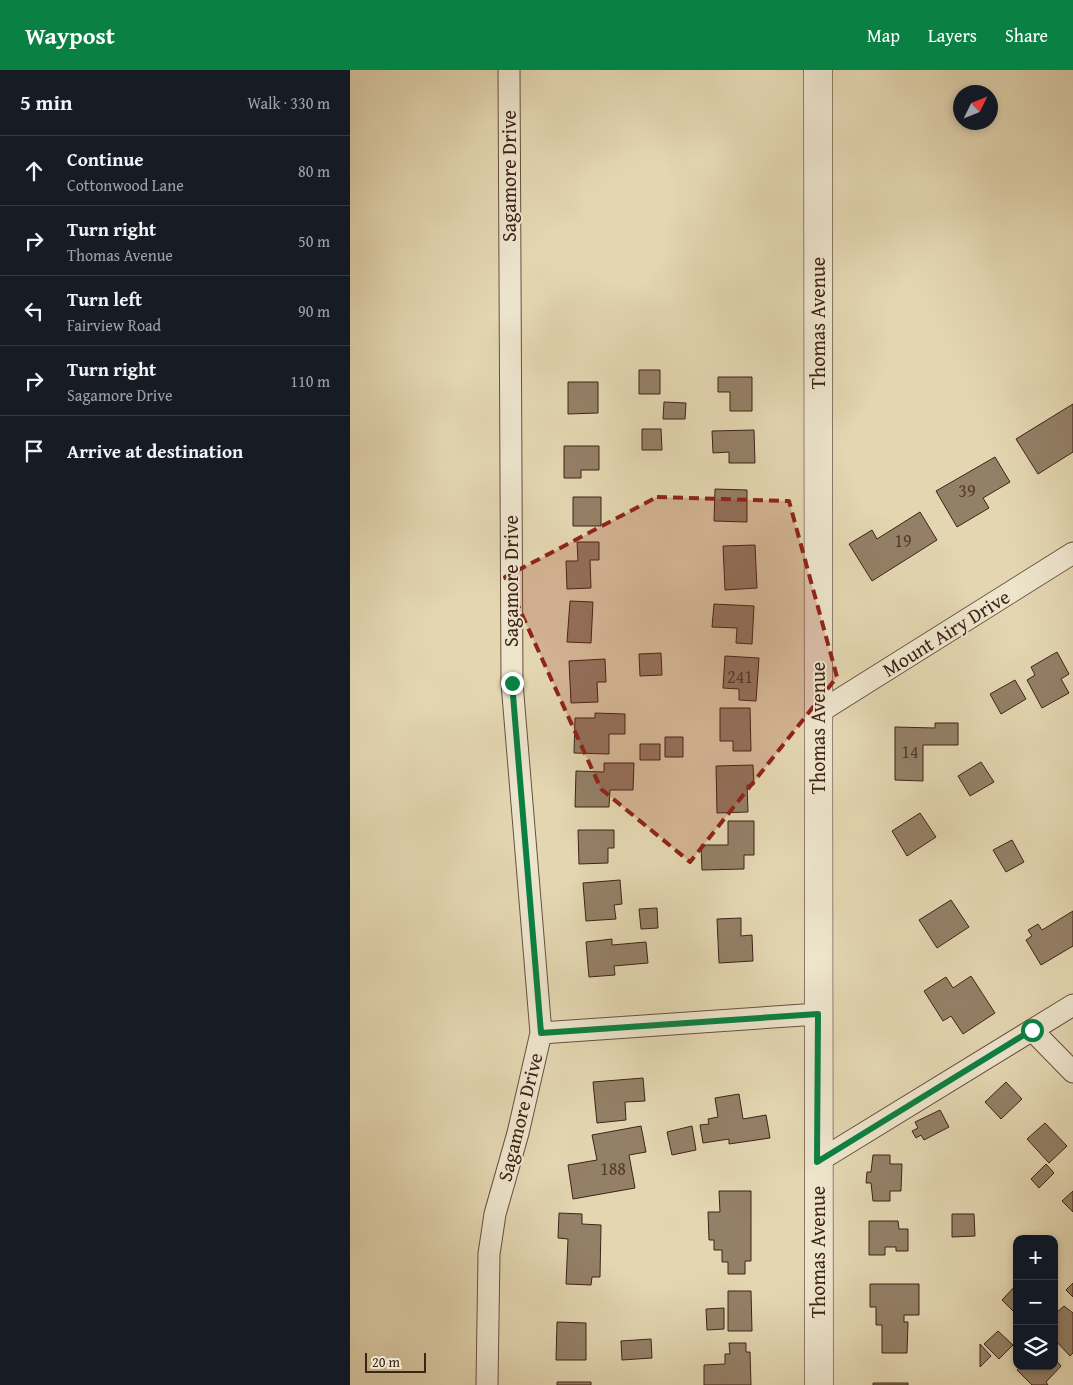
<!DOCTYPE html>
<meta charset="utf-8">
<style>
:root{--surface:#171b24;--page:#20242c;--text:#f1f3f6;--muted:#9ea1a6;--line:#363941;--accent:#0b8043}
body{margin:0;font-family:"Gentium Book Plus",serif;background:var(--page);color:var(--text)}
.controls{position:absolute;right:15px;bottom:15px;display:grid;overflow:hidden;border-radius:10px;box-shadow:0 2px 8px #0003}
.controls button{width:45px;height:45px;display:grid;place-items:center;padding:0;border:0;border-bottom:1px solid var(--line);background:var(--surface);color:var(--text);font:25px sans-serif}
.compass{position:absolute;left:603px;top:15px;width:45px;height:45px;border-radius:50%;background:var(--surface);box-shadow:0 2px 8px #0003;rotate:47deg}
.scale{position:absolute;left:15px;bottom:12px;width:61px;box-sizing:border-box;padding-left:5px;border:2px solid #3e2317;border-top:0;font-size:14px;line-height:18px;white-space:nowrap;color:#3e2317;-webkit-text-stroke:4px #ede4cc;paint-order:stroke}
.stop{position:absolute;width:15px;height:15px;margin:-11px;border:4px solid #0b8043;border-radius:50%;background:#fff}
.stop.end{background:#0b8043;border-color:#fff;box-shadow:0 1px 5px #0008}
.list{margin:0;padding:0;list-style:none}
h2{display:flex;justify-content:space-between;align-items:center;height:65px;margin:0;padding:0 20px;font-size:21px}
h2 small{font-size:16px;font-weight:400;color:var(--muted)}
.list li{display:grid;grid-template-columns:32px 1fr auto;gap:15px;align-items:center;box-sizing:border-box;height:70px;padding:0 20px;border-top:1px solid var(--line)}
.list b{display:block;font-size:19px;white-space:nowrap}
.list p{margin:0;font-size:16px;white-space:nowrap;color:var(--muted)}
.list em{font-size:16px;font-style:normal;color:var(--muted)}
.icon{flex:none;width:28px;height:28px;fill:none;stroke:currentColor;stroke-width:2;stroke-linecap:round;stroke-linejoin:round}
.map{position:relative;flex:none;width:723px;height:1315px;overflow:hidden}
header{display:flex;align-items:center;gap:30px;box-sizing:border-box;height:70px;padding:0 25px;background:var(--accent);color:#fff}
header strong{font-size:24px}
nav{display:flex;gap:28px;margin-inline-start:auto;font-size:18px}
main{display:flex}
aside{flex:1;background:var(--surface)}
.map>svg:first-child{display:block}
.building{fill:#948067;stroke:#3e2317}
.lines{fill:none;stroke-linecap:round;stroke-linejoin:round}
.street-casing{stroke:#67503e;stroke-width:23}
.secondary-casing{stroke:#3e2317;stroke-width:29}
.street{stroke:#ede4cc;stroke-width:21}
.secondary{stroke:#ede4cc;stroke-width:28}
.route{stroke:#0b8043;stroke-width:6}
.marked{fill:#8f2418;fill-opacity:0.2;stroke:#8f2418;stroke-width:4;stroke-dasharray:10 6;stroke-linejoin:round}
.labels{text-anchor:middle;stroke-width:4;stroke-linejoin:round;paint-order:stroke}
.number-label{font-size:18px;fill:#543a2b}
.street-label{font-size:20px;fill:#3e2317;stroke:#ede4cc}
</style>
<header>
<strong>Waypost</strong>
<nav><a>Map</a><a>Layers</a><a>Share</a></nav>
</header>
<main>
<aside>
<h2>5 min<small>Walk · 330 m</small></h2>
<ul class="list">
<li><svg class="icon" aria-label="ahead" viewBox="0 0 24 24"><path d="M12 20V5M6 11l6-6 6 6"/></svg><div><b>Continue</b><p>Cottonwood Lane</p></div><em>80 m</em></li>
<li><svg class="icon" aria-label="right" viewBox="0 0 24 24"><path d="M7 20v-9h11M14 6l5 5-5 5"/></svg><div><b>Turn right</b><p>Thomas Avenue</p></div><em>50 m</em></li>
<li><svg class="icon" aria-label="left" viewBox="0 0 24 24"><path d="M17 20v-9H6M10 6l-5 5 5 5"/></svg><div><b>Turn left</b><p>Fairview Road</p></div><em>90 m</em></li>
<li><svg class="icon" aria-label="right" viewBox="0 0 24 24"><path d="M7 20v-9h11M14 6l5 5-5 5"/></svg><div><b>Turn right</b><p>Sagamore Drive</p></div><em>110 m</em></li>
<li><svg class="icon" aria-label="arrive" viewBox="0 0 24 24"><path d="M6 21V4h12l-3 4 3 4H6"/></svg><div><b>Arrive at destination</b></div></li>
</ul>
</aside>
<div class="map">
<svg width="723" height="1315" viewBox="0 0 723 1315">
<rect width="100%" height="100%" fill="#e3d6b1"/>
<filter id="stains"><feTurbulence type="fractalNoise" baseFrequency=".004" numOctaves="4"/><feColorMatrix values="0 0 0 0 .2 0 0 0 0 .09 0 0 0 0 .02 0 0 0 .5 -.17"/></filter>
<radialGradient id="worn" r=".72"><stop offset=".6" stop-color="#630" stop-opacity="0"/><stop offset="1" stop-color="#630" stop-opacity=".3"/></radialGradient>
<!-- building -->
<path class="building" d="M289 300H310V324H289Z
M368 307H402V341H380V322H368Z
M218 312H248V343L218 344Z
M314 332 336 333 335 349H313Z
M723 334V382L688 404 666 369Z
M292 359H311L312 380H292Z
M404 360 405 393H379V382L363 383 362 361Z
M214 376H249V400H231V408H214Z
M645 387 660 412 633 428 639 438 607 457 586 421Z
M365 419 397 420V452L364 451Z
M223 427H251V456H223Z
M570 442 587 470 522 511 499 474 522 460 527 469Z
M227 472H249V490H240L241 518 217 519 216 491H228Z
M405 475 407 518 375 520 373 476Z
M220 531 243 532 241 573 217 572Z
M364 534 404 536 402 574 386 573 387 558 362 557Z
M707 582 719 604 711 609 719 623 692 638 677 610 685 605 681 597Z
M311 583 312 605 290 606 289 584Z
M375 586 409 588 406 631 389 630V619L373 618Z
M255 589 256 612H247L248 632 221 633 219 591Z
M665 610 676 629 651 644 640 624Z
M370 638H400L401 681H383V671H370Z
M245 643 275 644V664H259V684L224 683 225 648H245Z
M585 653H608V675H573V711L545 710V657L585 658Z
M315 667H333V687H315Z
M290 674H310V690H290Z
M631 692 644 712 620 726 608 706Z
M254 693H284L283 720H260L259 737H225L226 701 254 702Z
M403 695 404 715H397L398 742 367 743 366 696Z
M570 743 586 767 557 786 542 761Z
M378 751H404V785H394V799L352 800 351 775H378Z
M228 760H264V778H258V793L229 794Z
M662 770 674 792 656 802 643 780Z
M270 810 272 834 264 835 266 849 236 851 233 813Z
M601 830 619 857 587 878 569 850Z
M307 838 308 858 291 859 289 839Z
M723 841V876L691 895 676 870 682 866 678 860 688 854 692 860Z
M391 848V866L402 865 403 891 369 893 367 849Z
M262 869V875L296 872 298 893 264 896 265 905 239 907 236 872Z
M621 906 645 943 613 964 601 946 593 951 574 921 596 907 603 918Z
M293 1008 295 1031 275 1032 276 1050 247 1053 243 1012Z
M656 1012 672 1029 651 1049 635 1032Z
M389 1024 393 1049 416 1045 420 1068 379 1074V1069L353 1073 350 1055 359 1054 358 1049 368 1047 365 1028Z
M590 1040 599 1057 574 1070 571 1065 566 1068 562 1061 568 1058 565 1052Z
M695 1053 717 1076 699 1093 677 1069Z
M291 1056 296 1082 279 1085 285 1118 223 1129 218 1095 247 1090 242 1065Z
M342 1056 346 1080 322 1085 317 1062Z
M523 1085H540V1094H552L551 1121H540V1131H523L521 1113H516L517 1102H521Z
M696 1094 704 1103 689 1118 681 1109Z
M369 1121H401V1191H395V1204H378V1192H372V1180H364V1170H359L358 1142H370Z
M723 1121V1142L712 1131Z
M209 1143 232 1144V1154L251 1155 250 1207H242L241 1215 216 1214 218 1169 208 1168Z
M602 1144H624L625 1166 602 1167Z
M519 1151H548L549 1159H558V1181H546V1177H535V1185H519Z
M723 1213V1227L716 1220Z
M520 1214H569V1245H554V1252H558L557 1283H532V1255H526V1237H520Z
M667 1214V1241L665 1243 652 1230Z
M378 1221H401L402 1261H378Z
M714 1236 723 1243V1283L720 1286 704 1269V1245Z
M374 1238V1259L357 1260 356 1239Z
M207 1252 236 1253V1290H206Z
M648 1261 663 1275 649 1289 634 1274Z
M301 1269 302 1288 272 1290 271 1271Z
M379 1273H396V1282H400L401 1315H354V1295L375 1294V1284H380Z
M630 1274 641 1286 630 1297Z
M704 1288 711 1296 696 1312 698 1315H682L667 1300 671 1296H704Z
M207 1312H241V1315H207Z
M523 1313H558V1315H523Z"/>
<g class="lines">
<defs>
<path id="street" d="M468 643 723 483
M682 960 723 1002
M191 963 468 944
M467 1092 723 935
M137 1315 139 1184 145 1144 168 1063 191 963 162 613 159 0"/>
<path id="secondary" d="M468 0 469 1315"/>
</defs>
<!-- street casing -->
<use href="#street" class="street-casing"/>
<!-- secondary casing -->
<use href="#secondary" class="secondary-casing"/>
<!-- street -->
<use href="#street" class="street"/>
<!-- secondary -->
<use href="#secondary" class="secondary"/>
</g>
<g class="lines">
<!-- route -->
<path class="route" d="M162 613 191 963 468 944 467 1092 682 960"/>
</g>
<!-- marked area -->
<path class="marked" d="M307 427 439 431 487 607 340 792 251 719 155 507Z"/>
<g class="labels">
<!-- number labels -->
<g class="number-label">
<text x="617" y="427">39</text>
<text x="553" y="477">19</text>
<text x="390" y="613">241</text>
<text x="560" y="688">14</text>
<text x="263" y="1105">188</text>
</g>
<!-- street labels -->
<g class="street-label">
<text transform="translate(159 106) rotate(-90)" y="7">Sagamore Drive</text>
<text transform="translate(468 253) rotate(-90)" y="7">Thomas Avenue</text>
<text transform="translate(161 511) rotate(-90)" y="7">Sagamore Drive</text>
<text transform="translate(596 563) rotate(-32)" y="7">Mount Airy Drive</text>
<text transform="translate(468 658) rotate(-90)" y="7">Thomas Avenue</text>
<text transform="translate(170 1047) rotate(-76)" y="7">Sagamore Drive</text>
<text transform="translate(468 1182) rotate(-90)" y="7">Thomas Avenue</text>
</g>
</g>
<rect width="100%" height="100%" filter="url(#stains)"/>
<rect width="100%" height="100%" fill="url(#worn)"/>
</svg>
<div class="controls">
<button>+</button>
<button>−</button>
<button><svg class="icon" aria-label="layers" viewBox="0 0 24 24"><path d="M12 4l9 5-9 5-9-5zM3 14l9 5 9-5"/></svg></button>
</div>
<svg class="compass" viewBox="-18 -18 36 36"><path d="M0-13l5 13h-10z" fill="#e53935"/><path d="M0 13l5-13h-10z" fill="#9ea1a6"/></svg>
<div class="scale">20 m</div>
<div class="stop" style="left:682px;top:960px"></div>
<div class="stop end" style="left:162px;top:613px"></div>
</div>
</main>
